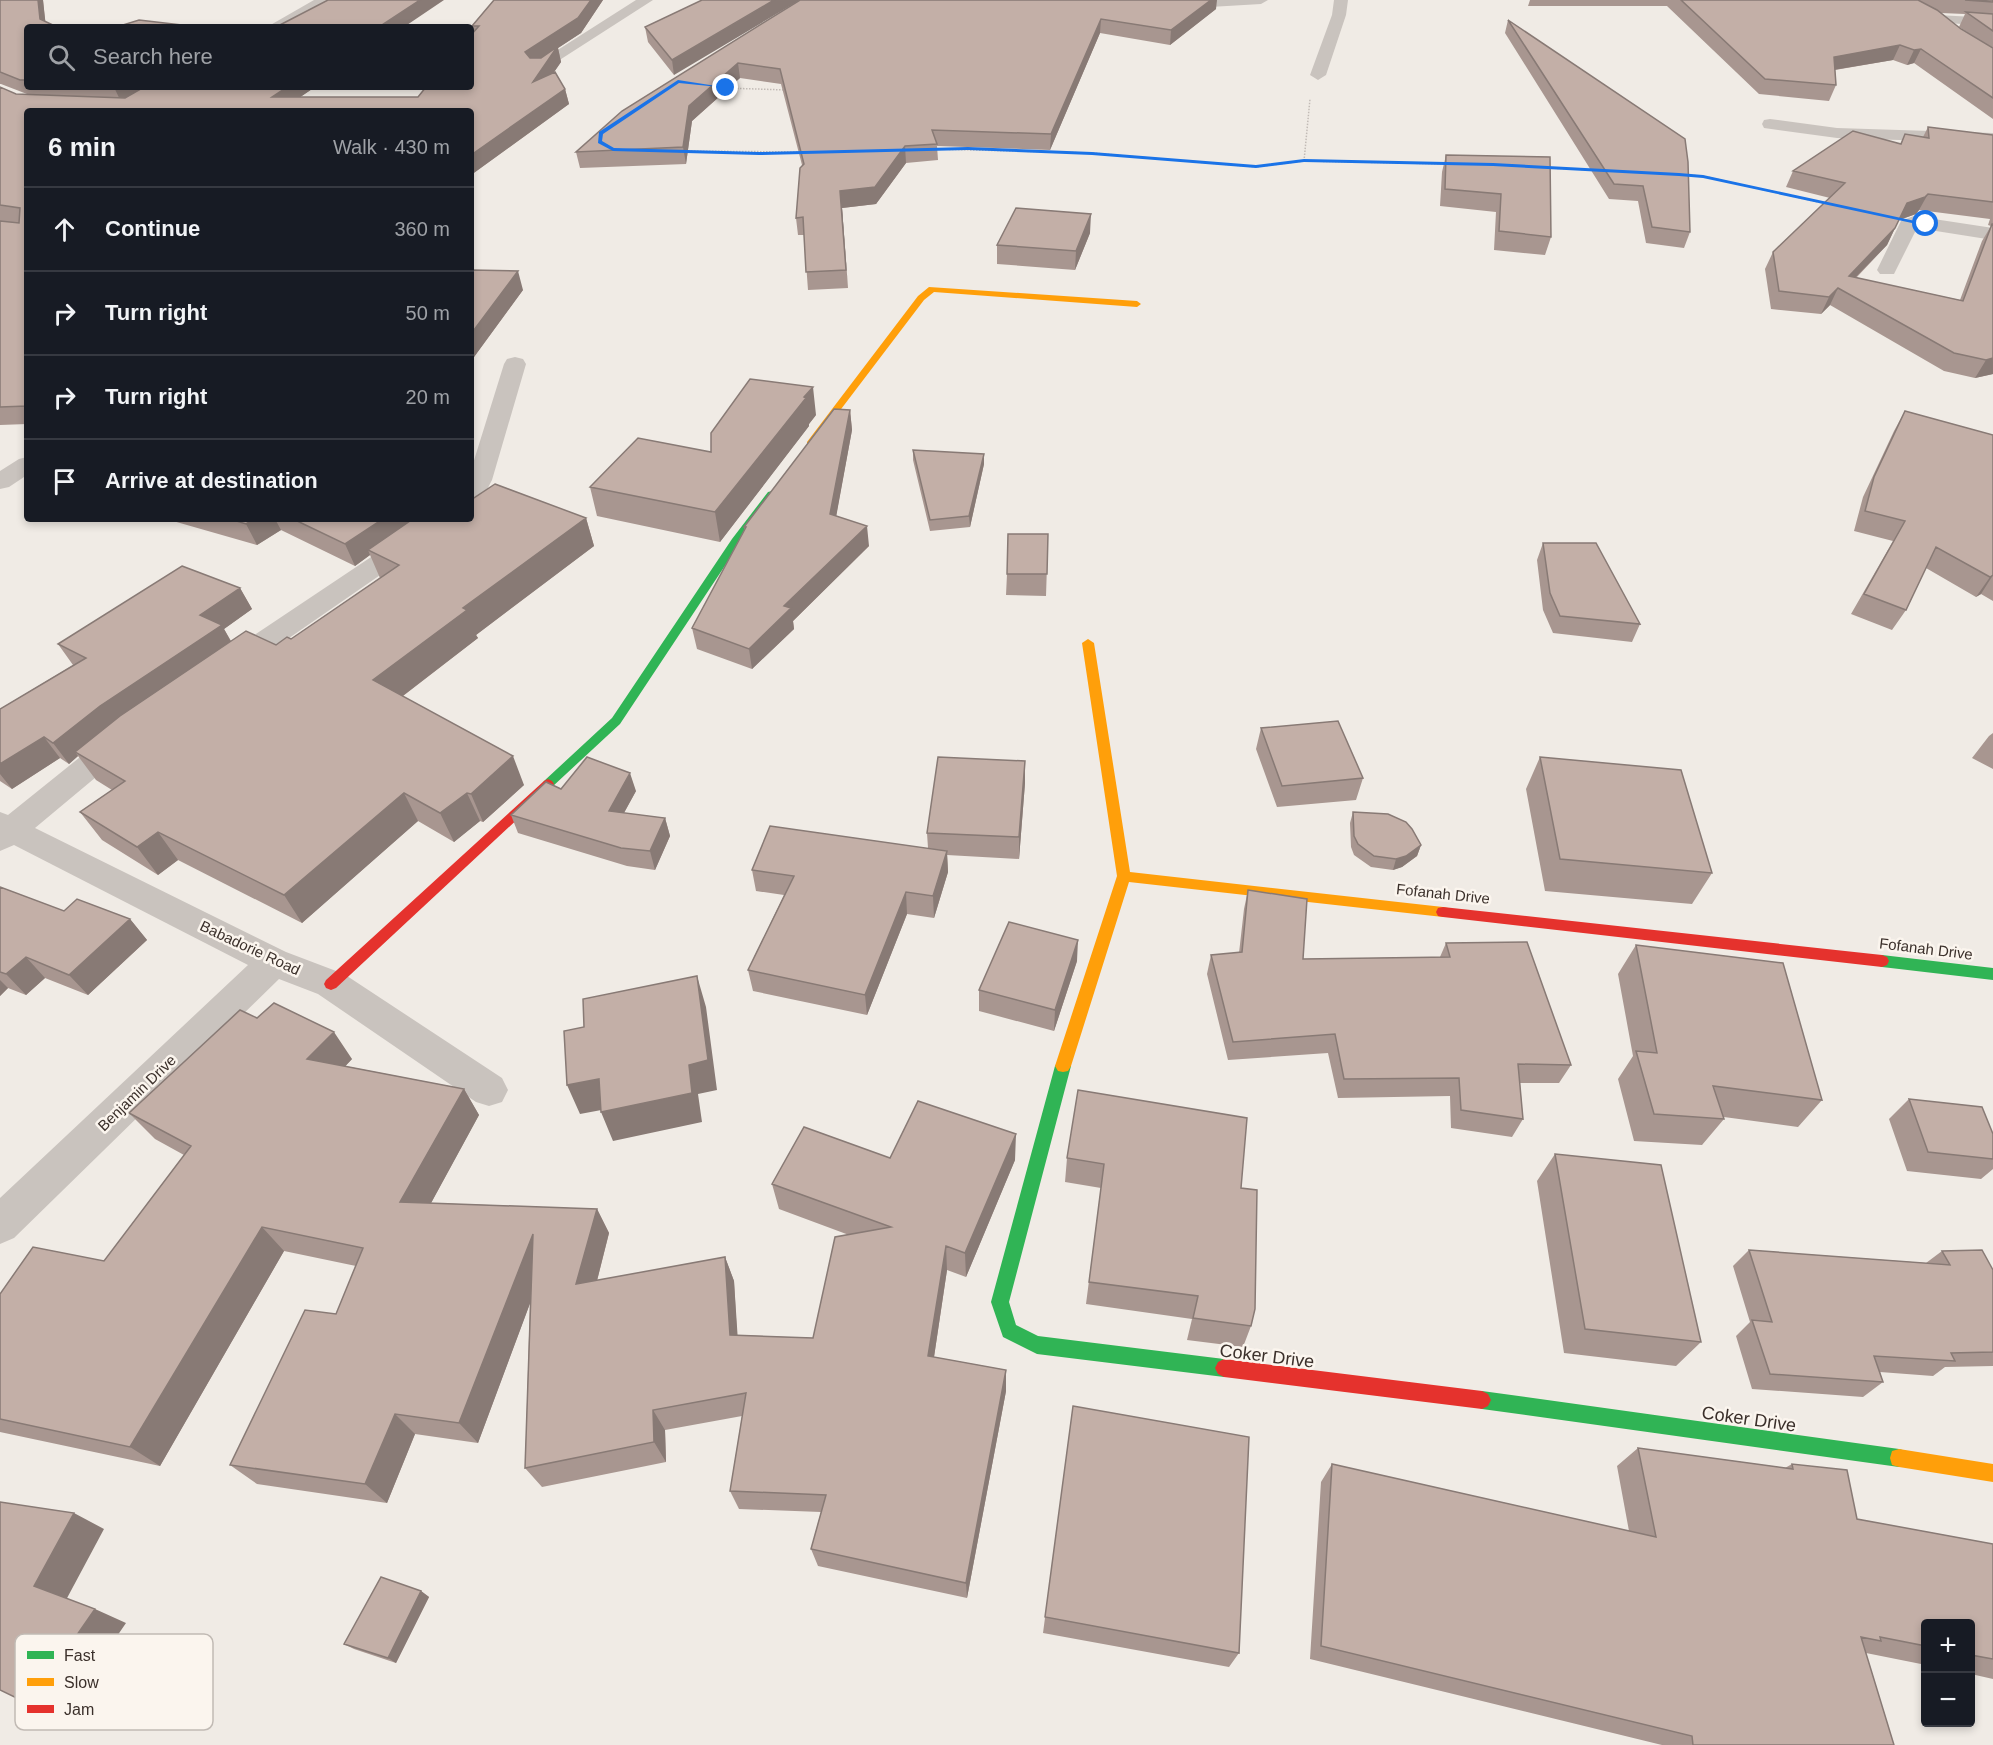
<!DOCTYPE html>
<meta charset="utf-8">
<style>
:root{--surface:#171b24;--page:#20242c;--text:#f1f3f6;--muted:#9ea1a6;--line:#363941}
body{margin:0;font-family:Arial,sans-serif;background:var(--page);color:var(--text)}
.controls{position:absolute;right:18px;bottom:18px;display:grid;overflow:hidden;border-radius:6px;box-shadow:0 3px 9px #0003}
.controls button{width:54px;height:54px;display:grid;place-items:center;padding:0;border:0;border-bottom:2px solid var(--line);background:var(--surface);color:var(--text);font:30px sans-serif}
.stop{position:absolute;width:18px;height:18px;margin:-14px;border:4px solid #1a73e8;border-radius:50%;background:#fff}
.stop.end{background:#1a73e8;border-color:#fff;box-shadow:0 2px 6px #0008}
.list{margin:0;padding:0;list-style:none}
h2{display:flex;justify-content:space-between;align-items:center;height:78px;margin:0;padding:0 24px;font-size:26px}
h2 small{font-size:20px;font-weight:400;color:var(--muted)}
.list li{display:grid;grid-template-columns:39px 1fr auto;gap:18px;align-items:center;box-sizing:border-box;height:84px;padding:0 24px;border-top:2px solid var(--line)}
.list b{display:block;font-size:22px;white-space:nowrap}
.list em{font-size:20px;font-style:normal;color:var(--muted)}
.icon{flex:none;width:33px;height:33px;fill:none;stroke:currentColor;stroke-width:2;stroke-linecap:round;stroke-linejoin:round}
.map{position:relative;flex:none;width:1993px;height:1745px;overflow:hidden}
.search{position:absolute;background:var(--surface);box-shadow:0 3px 9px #0003;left:24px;top:24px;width:450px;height:66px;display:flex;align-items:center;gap:15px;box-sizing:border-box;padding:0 21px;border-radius:6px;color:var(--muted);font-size:22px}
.panel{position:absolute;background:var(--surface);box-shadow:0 3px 9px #0003;left:24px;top:108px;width:450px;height:414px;border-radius:6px}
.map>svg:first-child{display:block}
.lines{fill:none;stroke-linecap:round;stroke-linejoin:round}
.path-far1{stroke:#c2bbb6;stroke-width:1.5;stroke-dasharray:1.5 1.5;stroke-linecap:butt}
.path{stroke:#c2bbb6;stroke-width:2;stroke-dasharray:1.5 1.5;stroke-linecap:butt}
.street{fill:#c9c3be;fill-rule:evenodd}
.fast{fill:#30b455;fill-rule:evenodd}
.slow{fill:#ff9f0a;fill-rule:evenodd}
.jam{fill:#e5322d;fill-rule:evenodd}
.wall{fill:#a89690;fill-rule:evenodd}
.shaded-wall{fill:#887a75}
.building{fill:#c3afa7;stroke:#887a75;stroke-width:1.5}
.route{fill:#1a73e8}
.labels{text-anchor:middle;stroke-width:5;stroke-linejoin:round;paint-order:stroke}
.street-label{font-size:15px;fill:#3b302b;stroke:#fbf5ee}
.near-street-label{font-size:18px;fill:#3b302b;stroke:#fbf5ee}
.key{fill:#fbf5ee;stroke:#c1bab4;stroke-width:1.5}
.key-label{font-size:16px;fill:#3b302b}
</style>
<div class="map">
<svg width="1993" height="1745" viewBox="0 0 1993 1745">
<rect width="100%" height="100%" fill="#f0ebe5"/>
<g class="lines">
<!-- path-far1 -->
<path class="path-far1" d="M725 88 787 90
M934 149 1092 153 1256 167 1304 161 1447 164
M685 151 803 152
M1304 161 1310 99
M1548 168 1594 170
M1685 175 1703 176 1773 192"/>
<!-- path -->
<path class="path" d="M1766 190 1828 204"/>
<!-- street -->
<path class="street" d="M314 0H331L285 27H267Z
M636 0H653L544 70H534L531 67Z
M1083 0H1268L1261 4 1176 9 1090 4Z
M1334 0H1348L1346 15 1326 75 1318 80 1310 75 1332 15Z
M1937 15 1993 18V26L1932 22 1930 19 1932 16Z
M1770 119 1837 128 1993 133V143L1837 138 1764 128 1762 124 1764 120Z
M1914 216 1993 228V240L1917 228 1894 274H1880L1877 270 1899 225 1901 221Z
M515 357 523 359 526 364 492 480 480 503 471 505V470L504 364 507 359Z
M27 457V475L9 487 0 489V471L19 459Z
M428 519H458L454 524 240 672 230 674 220 672 216 665 220 658Z
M121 730 132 733 136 740 132 747 35 828 286 952 344 974 502 1078 508 1090 502 1102 489 1106 476 1102 318 994 279 979 14 1238 0 1244V1198L248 965 14 845 0 851V812L8 815 110 733Z"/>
<!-- fast -->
<path class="fast" d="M772 491 777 494 740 543 620 724 552 787H544L542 784 544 781 612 718 732 539 768 492Z
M1882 955 1993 968V980L1882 967 1877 965 1875 961 1877 957Z
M1063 1060 1068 1061 1071 1066 1009 1302 1016 1325 1038 1336 1224 1359 1230 1362 1233 1368 1230 1374 1224 1377 1037 1354 1003 1337 991 1302 1055 1066 1058 1061Z
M1482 1391 1899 1449 1906 1451 1908 1458 1906 1465 1899 1467 1482 1409 1476 1406 1473 1400 1476 1394Z"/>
<!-- slow -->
<path class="slow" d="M929 287 1137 301 1141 304 1137 307 934 292 924 300 813 446H807V442L918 296Z
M1088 639 1094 643 1130 872 1443 907 1448 908 1450 912 1448 916 1443 917 1129 882 1071 1066 1068 1071 1063 1072 1058 1071 1055 1066 1117 876 1082 643Z
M1899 1449 1993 1464V1482L1899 1467 1892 1465 1890 1458 1892 1451Z"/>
<!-- jam -->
<path class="jam" d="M548 779 552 781 554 784 552 787 336 988 331 990 326 988 324 984 326 980 544 781Z
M1443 907 1882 955 1887 957 1889 961 1887 965 1882 967 1443 917 1438 916 1436 912 1438 908Z
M1224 1359 1482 1391 1488 1394 1491 1400 1488 1406 1482 1409 1224 1377 1218 1374 1215 1368 1218 1362Z"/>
</g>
<!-- wall -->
<path class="wall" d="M0 0H43L45 21 27 27V87H315L300 97H418L473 32 472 26 494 0H603L581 33 558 48 561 62 554 72 565 89 569 104 471 175V111H27V424L0 425V87L16 94H27L1 84H0Z
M702 0 674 75 648 42 645 27Z
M800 0 1216 9 1170 45 1100 33 1050 150 937 146 938 160 906 163 876 204 842 208 848 288 808 290 804 235H798L796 218 802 165 781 84 740 78 692 121 686 164 580 168 576 152Z
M1530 0H1993V119L1914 63 1907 65 1893 60 1835 70 1836 85 1829 101 1759 94 1667 6H1528ZM1941 13 1965 14 1959 27 1973 36 1961 29Z
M1508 20 1690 232 1684 248 1646 243 1638 201 1609 199 1505 33Z
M1928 127 1993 135V374L1975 378 1944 371 1830 305 1821 314 1771 309 1765 269 1773 252 1830 198 1786 187 1793 171 1923 137ZM1919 210 1990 219 1988 225 1991 226 1982 241 1960 300 1856 278 1887 245 1899 220 1916 214Z
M1446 155 1550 157 1551 237 1545 255 1494 250 1496 212 1440 206 1442 172Z
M1090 233 1075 270 997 264V245Z
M471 270 523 290 474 357H471Z
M850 410 852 430 836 516 869 546 793 621 794 629 752 669 697 649 692 628 745 531 744 527Z
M1905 411 1993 435V601L1981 594 1976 597 1926 568 1906 610 1892 630 1851 614 1893 541 1854 531 1863 497 1894 431Z
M816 415 809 424V426L720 542 597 516 590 487 711 452Z
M913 450 984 464 970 527 930 531 913 460Z
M586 518 594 546 476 635 478 638 403 696 524 785 483 822 480 821 454 842 418 821 302 923 178 860 158 875 102 840 80 812 112 790 96 780 78 756 69 764 60 758 12 789 0 781V709L73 665 58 644 240 588 252 609 224 629 231 641 276 645 291 639 380 578 370 555 355 566 281 530 257 545 166 519H471Z
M1048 534 1046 596 1006 595 1007 574Z
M1543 543 1640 624 1632 642 1553 633 1543 610 1537 560Z
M1261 728 1363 778 1356 800 1277 807 1256 749Z
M1993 733V769L1972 758 1989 736Z
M1540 757 1712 873 1692 904 1545 891 1526 789Z
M1025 761V783L1019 859 947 855 948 872 934 918 907 914 867 1015 753 991 748 970 784 895 756 891 752 870 928 848 927 833Z
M561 789 636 791 624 813 665 818 670 836 655 870 627 866 518 833 511 815Z
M1353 812 1421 845 1417 856 1402 867 1393 870 1371 867 1354 855 1351 847 1350 823Z
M0 887 64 911 130 919 147 940 88 995 45 978 26 995 8 988 0 996Z
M1248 890 1303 959 1440 957 1446 943 1571 1065 1559 1083H1520L1523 1119 1512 1137 1451 1128 1450 1096 1338 1098 1328 1053 1228 1060 1207 974 1211 955 1239 953 1244 909Z
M1636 945 1822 1100 1798 1127 1724 1117V1119L1702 1145 1634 1141 1618 1079 1633 1056 1618 974Z
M1077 961 1054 1031 979 1011V990Z
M257 1018 352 1059 345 1066 464 1089 479 1115 431 1203 597 1209 609 1233 597 1281 725 1257 734 1281 737 1335 813 1338 849 1235 779 1209 772 1184 890 1158 1015 1160 966 1277 947 1270 934 1357 1006 1370V1391L967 1598 818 1566 811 1549 821 1512 739 1509 730 1491 742 1416 665 1430 666 1462 542 1487 525 1468 530 1303 478 1443 415 1434 387 1503 257 1484 230 1465 336 1314 356 1266 284 1251 160 1466 0 1432V1294L104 1261 184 1155 155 1139 129 1113Z
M1078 1090 1241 1188 1251 1326 1243 1347 1187 1340 1192 1319 1086 1304 1101 1188 1065 1182 1067 1158Z
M1909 1099 1993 1134V1169L1981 1179 1907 1171 1889 1119Z
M1555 1154 1701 1342 1676 1366 1564 1353 1537 1181Z
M1749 1250 1926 1263 1942 1251 1993 1270V1366L1945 1367 1933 1376 1880 1372 1883 1382 1863 1397 1752 1389 1736 1336 1750 1322 1733 1266Z
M1073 1406 1239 1653 1229 1667 1043 1633Z
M1638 1448 1785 1468 1792 1464 1857 1519 1993 1544V1679L1971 1674V1623H1926V1665L1866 1653 1894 1745H1662L1310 1659 1321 1482 1332 1464 1629 1531 1617 1466Z
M421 1591 429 1597 396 1663 354 1649 344 1644Z"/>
<!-- shaded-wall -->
<path class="shaded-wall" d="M38 0H43L46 27 40 19Z
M420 0H444L404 27H379Z
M591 0H603L581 33 558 48 561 62 537 97 525 52Z
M774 0H800L674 75 672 60Z
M1211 0H1217L1216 9 1170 45 1171 30Z
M1101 19 1100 33 1050 150 1051 134Z
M1900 45 1893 60 1827 71 1834 57Z
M1921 49 1914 63 1907 65 1914 50Z
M738 63 740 78 692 121 686 164 683 147 689 106Z
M114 87H148L121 102Z
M287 87H315L280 111 272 97Z
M565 89 569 104 471 175V155Z
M905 146 906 163 876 204 842 208 848 288 840 191Z
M1928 194 1919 210 1916 214 1899 220 1907 203Z
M1091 214 1090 233 1075 270 1076 251Z
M1895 228 1887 245 1843 290 1849 276Z
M518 271 523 290 474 357 471 348V334Z
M1838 288 1830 305 1821 314 1829 297Z
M1993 358V374L1975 378 1986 360Z
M813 387 816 415 809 424V426L720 542 715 512 804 397Z
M850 410 852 430 833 534 830 514Z
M984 454V464L970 527 969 516Z
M586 518 594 546 476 635 478 638 387 708 373 680 463 608Z
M254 519H275L281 530 257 545 246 524Z
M383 519H421L368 550 370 555 355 566 345 544Z
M867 526 869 546 793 621 794 629 752 669 749 649 784 606Z
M1993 575 1981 594 1976 597 1990 577Z
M240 588 252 609 224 629 234 647 75 752 78 756 69 764 53 743 200 615Z
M44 737 60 758 12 789 0 774V764Z
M513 756 524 785 483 822 471 794Z
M1025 761V783L1019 859V837Z
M630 773 636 791 615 829 609 811Z
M404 793 418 821 302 923 284 895Z
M467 793 480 821 454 842 440 813Z
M665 818 670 836 655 870 650 851Z
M158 832 178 860 158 875 137 847Z
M1421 845 1417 856 1402 867 1393 870 1396 859Z
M947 851 948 872 934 918 933 896Z
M906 892 907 914 867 1015 865 995Z
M130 919 147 940 88 995 69 975Z
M1078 940 1077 961 1054 1031 1055 1010Z
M26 957 45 978 26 995 6 974Z
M697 976 706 1007 717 1090 698 1094 702 1122 613 1141 601 1112 689 1065Z
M0 980 8 988 0 996Z
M334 1032 352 1059 327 1086 307 1059Z
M599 1079 612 1108 580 1114 567 1085Z
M464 1089 479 1115 418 1227 400 1202Z
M1016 1134 1015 1160 966 1277 965 1253Z
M597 1209 609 1233 590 1308 576 1284Z
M262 1227 284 1251 160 1466 130 1447Z
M533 1234 547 1258 478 1443 459 1423Z
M946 1246 947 1270 931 1377 928 1356Z
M725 1257 734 1281 739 1357 730 1335Z
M1006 1370V1391L967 1598 966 1583Z
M653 1410 665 1430 666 1462 654 1442Z
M395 1414 415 1434 387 1503 365 1484Z
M74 1513 104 1529 66 1600 34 1586Z
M421 1591 429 1597 396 1663 388 1658Z
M95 1609 126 1623 63 1715 29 1704Z"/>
<!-- building -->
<path class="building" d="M0 0H38L40 19 57 27H27V80H20L0 72Z
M328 0H420L379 27H276Z
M494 0H591L578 18 525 52 530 58H541L557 47 533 82 555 72 565 89 471 155V111H27V406L0 407V221L19 223 20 208 0 205V87L16 94 125 98 144 87H287L272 97H418L426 87H471V35L479 26H472Z
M702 0H774L672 60 645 27Z
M800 0H1211L1171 30 1101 19 1051 134 932 130 937 144 905 146 875 187 840 191 846 270 806 272 803 217 796 218 800 168 804 164 780 69 738 63 689 106 683 147 576 152 622 111Z
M1681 0H1918L1937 10 1961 29 1993 48V98L1921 49 1914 50 1900 45 1834 57 1836 85 1765 79Z
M1965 0H1993V2Z
M1966 12 1993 14V31Z
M139 20 199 27H109L123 25Z
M1508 20 1685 139 1688 162 1690 232 1652 227 1643 186 1614 184Z
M1928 127 1993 135V202L1928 194 1925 197 1907 203 1895 228 1849 276 1963 301 1992 224H1993V358L1986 360 1954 353 1838 288 1829 297 1779 291 1773 252 1845 183 1793 171 1853 131 1901 144 1905 134 1929 138Z
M1446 155 1550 157 1551 237 1499 231 1501 194 1445 189Z
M1016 208 1091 214 1076 251 997 245Z
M471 270 518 271 471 334Z
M750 379 813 387 804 397 806 398 715 512 590 487 638 438 711 452V433Z
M834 409 850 410 830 514 867 526 784 606 791 608 749 649 692 628 746 527H744Z
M1905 411 1993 435V575L1990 577 1936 547 1906 610 1864 594 1905 521 1865 511 1874 477Z
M913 450 984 454 969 516 930 520Z
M495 484 586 518 463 608 467 610 373 680 513 756 471 794 467 793 440 813 404 793 284 895 158 832 137 847 80 812 125 781 75 752 120 716 246 631 276 645 287 637 291 639 399 565 368 550 413 519H471V500Z
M230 519H254L246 524Z
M293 519H383L345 544Z
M1008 534H1048L1047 574H1007Z
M1543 543H1596L1640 624 1560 616 1550 593Z
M182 566 240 588 200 615 222 625 100 706 53 743 44 737 0 764V709L86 658 58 644Z
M1338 721 1363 778 1282 786 1261 728Z
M587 757 630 773 609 811 665 818 650 851 621 848 511 815 546 782 561 789Z
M938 757 1025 761 1019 837 927 833Z
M1540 757 1681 770 1712 873 1560 859Z
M1353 812 1388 814 1406 822 1412 829 1421 845 1406 856 1396 859 1374 856 1358 844 1354 836Z
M770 826 947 851 933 896 906 892 865 995 748 970 794 876 752 870Z
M0 887 64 911 77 899 130 919 69 975 26 957 6 974 0 972Z
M1248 890 1307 899 1303 959 1450 957 1446 943 1527 942 1571 1065 1518 1064 1523 1119 1461 1110 1459 1078 1344 1079 1335 1034 1233 1042 1211 955 1242 952Z
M1009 922 1078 940 1055 1010 979 990Z
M1636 945 1783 963 1822 1100 1713 1086 1724 1119 1654 1114 1636 1051 1657 1053Z
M697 976 708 1060 689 1065 692 1093 601 1112 599 1079 567 1085 564 1031 584 1027 583 999Z
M274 1003 334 1032 307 1059 464 1089 400 1202 597 1209 576 1284 725 1257 730 1335 813 1338 835 1237 891 1227 772 1184 804 1127 890 1158 918 1101 1016 1134 965 1253 946 1246 928 1356 1006 1370 966 1583 811 1549 826 1495 730 1491 746 1393 653 1410 654 1442 525 1468 533 1234 459 1423 395 1414 365 1484 230 1465 305 1310 336 1314 363 1248 262 1227 130 1447 0 1419V1294L33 1247 104 1261 191 1146 129 1113 240 1010 257 1018Z
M1078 1090 1247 1118 1241 1188 1257 1190 1255 1309 1251 1326 1193 1318 1198 1296 1089 1282 1104 1164 1067 1158Z
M1909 1099 1982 1107 1993 1134V1159L1928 1152Z
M1555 1154 1661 1165 1701 1342 1585 1329Z
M1749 1250 1950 1265 1942 1251 1982 1250 1993 1270V1352L1951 1353 1955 1361 1874 1356 1883 1382 1770 1374 1752 1320 1772 1322Z
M1073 1406 1249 1437 1239 1653 1045 1617Z
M1638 1448 1793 1469 1792 1464 1847 1470 1857 1519 1993 1544V1659L1971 1655V1623H1926V1646L1880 1637 1881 1641 1861 1637 1894 1745H1693L1692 1736 1321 1646 1332 1464 1656 1537Z
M0 1502 74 1513 34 1586 95 1609 29 1704 0 1690Z
M381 1577 421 1591 388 1658 344 1644Z"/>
<!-- route -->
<path class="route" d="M678 80 729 88 679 83 603 134 602 141 614 148 759 152 968 147 1092 152 1256 165 1304 159 1493 163 1679 173 1703 175 1929 224 1926 226 1703 178 1679 176 1493 166 1304 162 1256 168 1092 155 968 150 759 155 613 151 598 143 599 132Z"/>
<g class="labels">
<!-- street labels -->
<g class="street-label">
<text transform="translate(1443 894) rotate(6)" y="5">Fofanah Drive</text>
<text transform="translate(250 948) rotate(25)" y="5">Babadorie Road</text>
<text transform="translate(1926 949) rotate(7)" y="5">Fofanah Drive</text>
<text transform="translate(137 1093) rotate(-44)" y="5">Benjamin Drive</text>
</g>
<!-- near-street labels -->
<g class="near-street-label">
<text transform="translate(1267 1356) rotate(7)" y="6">Coker Drive</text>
<text transform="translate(1749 1419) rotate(8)" y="6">Coker Drive</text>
</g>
</g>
<!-- legend -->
<rect x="15" y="1634" width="198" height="96" rx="9" class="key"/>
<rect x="27" y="1651" width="27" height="8" fill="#30b455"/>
<rect x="27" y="1678" width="27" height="8" fill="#ff9f0a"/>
<rect x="27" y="1705" width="27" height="8" fill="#e5322d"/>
<g class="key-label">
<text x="64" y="1661">Fast</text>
<text x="64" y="1688">Slow</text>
<text x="64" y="1715">Jam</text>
</g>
</svg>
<div class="controls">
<button>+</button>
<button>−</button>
</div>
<div class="stop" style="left:1926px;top:224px"></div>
<div class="stop end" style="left:726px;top:88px"></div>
<div class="search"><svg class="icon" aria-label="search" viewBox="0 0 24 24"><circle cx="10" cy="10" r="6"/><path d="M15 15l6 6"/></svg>Search here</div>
<section class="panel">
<h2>6 min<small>Walk · 430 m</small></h2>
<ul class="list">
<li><svg class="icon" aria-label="ahead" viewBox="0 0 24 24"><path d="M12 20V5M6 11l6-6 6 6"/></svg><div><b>Continue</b></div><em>360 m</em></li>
<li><svg class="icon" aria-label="right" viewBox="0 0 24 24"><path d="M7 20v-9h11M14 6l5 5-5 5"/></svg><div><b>Turn right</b></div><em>50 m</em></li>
<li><svg class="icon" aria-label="right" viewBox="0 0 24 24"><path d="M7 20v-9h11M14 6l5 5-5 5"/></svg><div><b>Turn right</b></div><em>20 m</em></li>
<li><svg class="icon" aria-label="arrive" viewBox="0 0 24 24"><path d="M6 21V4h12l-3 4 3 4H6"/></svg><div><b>Arrive at destination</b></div></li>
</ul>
</section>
</div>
